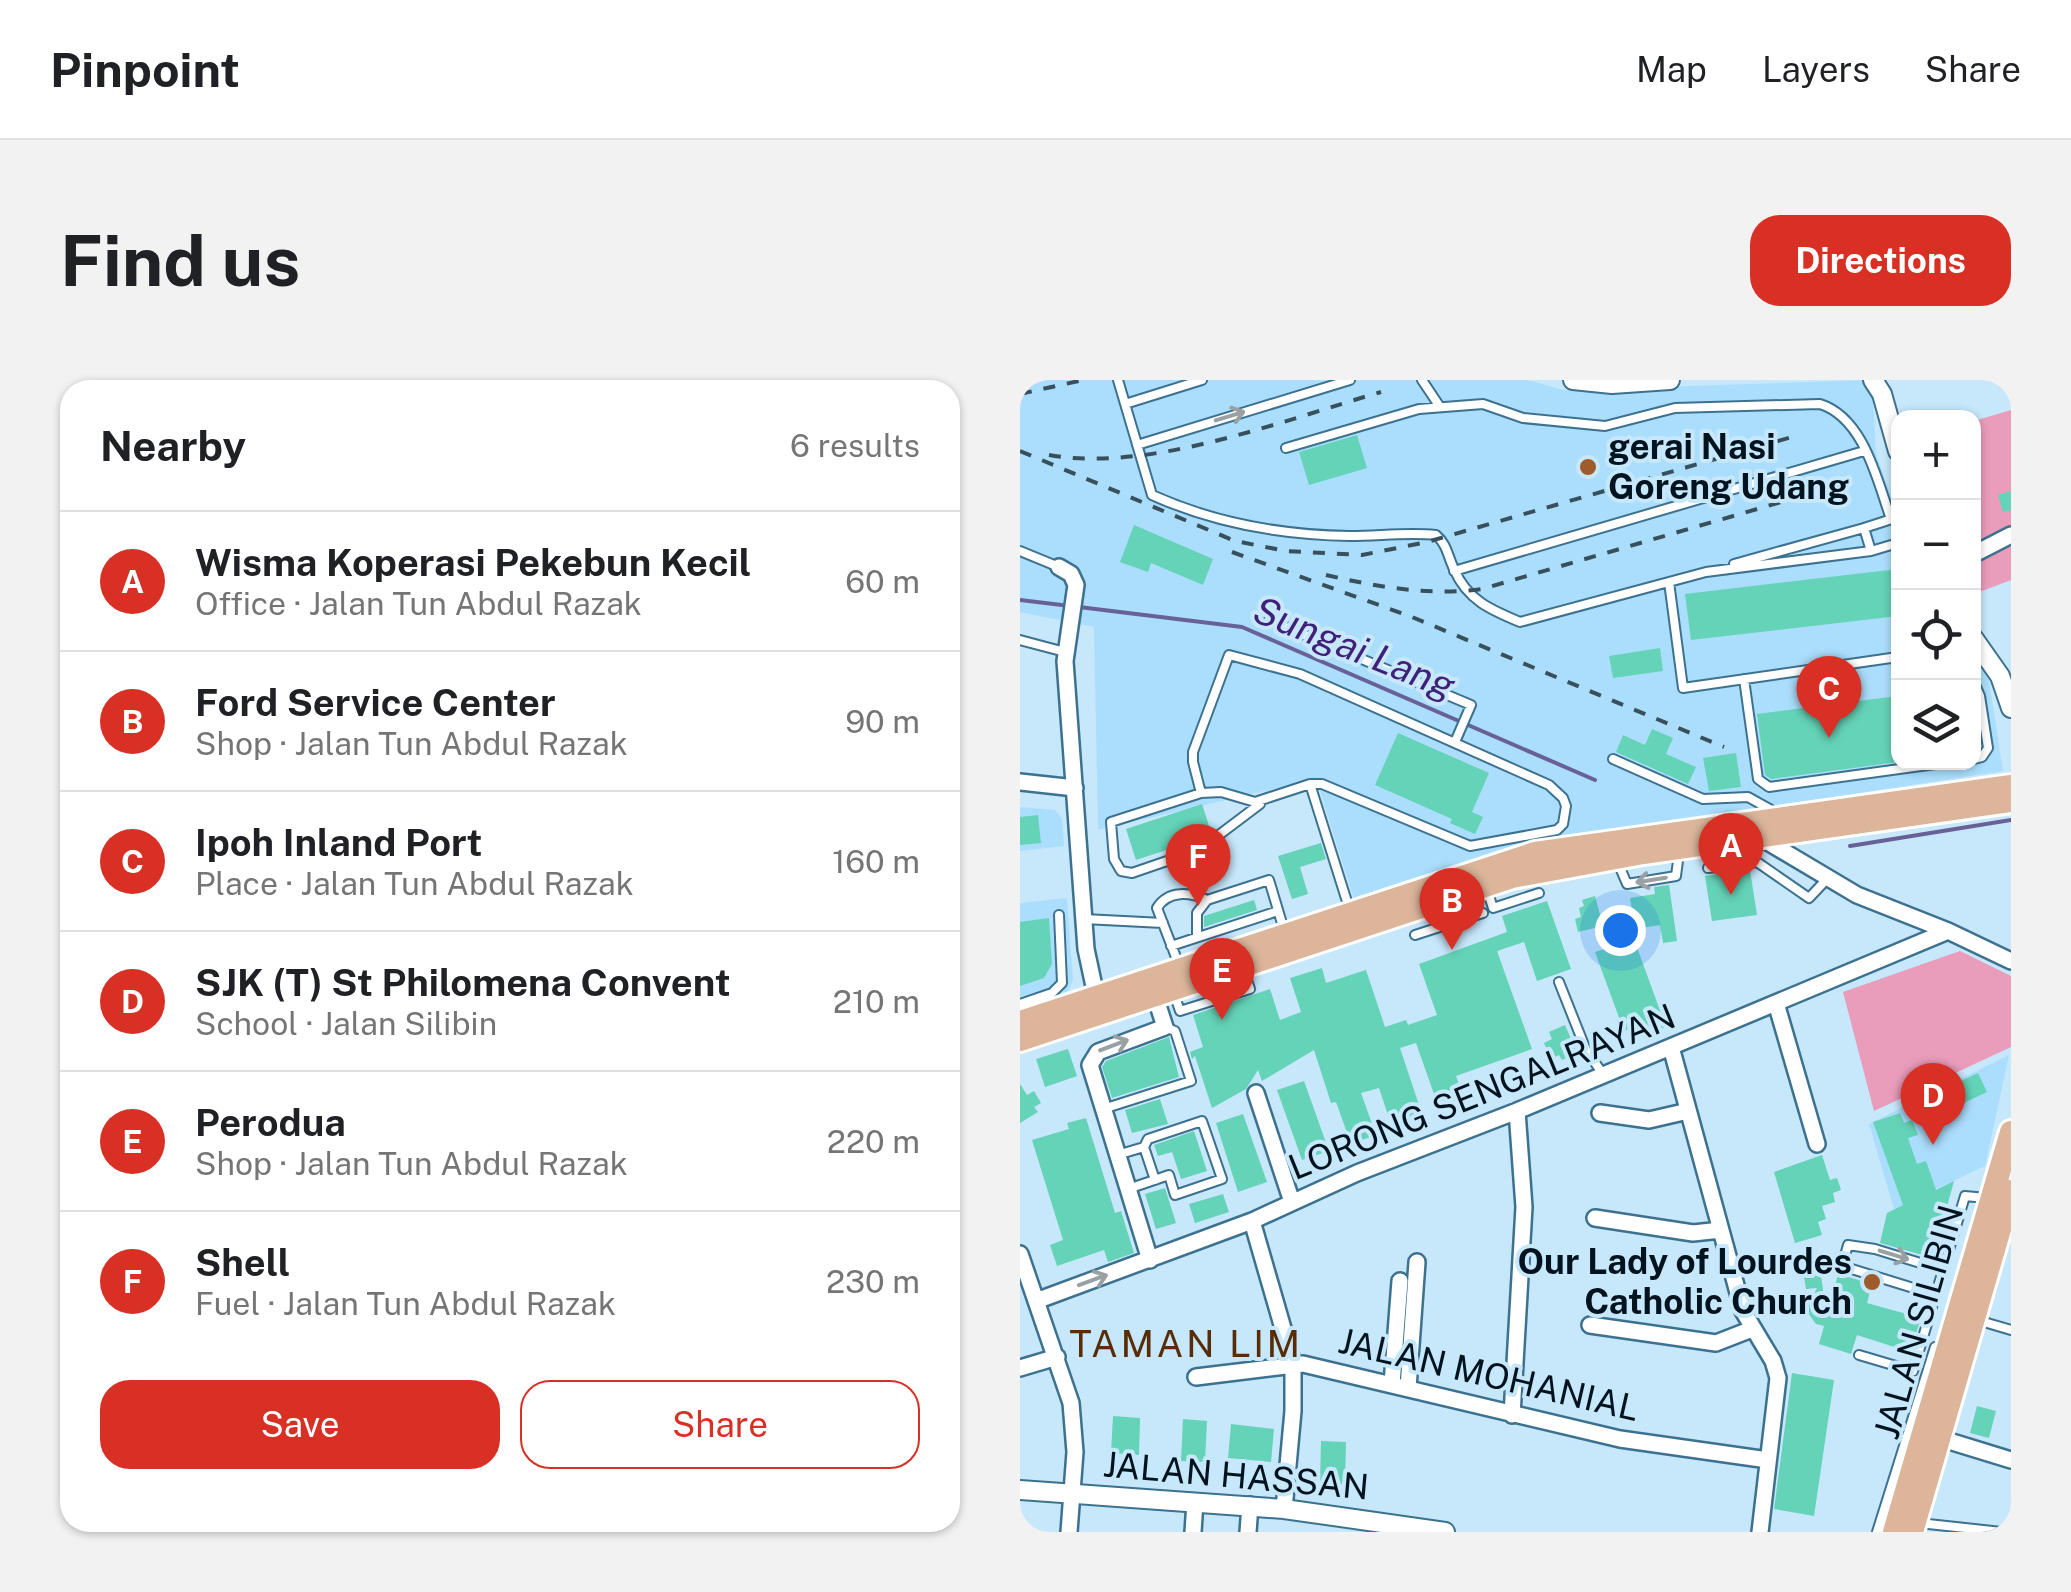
<!DOCTYPE html>
<meta charset="utf-8">
<style>
:root{--surface:#fff;--page:#f2f2f2;--text:#202124;--muted:#757577;--line:#e0e0e0;--accent:#d93025}
body{margin:0;font-family:"Public Sans",sans-serif;background:var(--page);color:var(--text)}
.controls{position:absolute;right:30px;top:30px;display:grid;overflow:hidden;border-radius:20px;box-shadow:0 2px 8px #0004}
.controls button{width:90px;height:90px;display:grid;place-items:center;padding:0;border:0;border-bottom:2px solid var(--line);background:var(--surface);color:var(--text);font:50px sans-serif}
.you{position:absolute;left:600px;top:550px;width:35px;height:35px;margin:-25px;border:8px solid #fff;border-radius:50%;background:#1a73e8;box-shadow:0 0 0 15px #1a73e833}
.badge{display:grid;place-items:center;width:65px;height:65px;border-radius:50%;background:var(--accent);color:#fff;font-size:32px;font-weight:700}
.pin{position:absolute;translate:-50% -82px;filter:drop-shadow(0 2px 5px #0008)}
.pin::after{content:'';position:absolute;top:52px;width:35px;height:30px;background:inherit;clip-path:polygon(0 0,100% 0,50% 100%)}
.list{margin:0;padding:0;list-style:none}
h2{display:flex;justify-content:space-between;align-items:center;height:130px;margin:0;padding:0 40px;font-size:42px}
h2 small{font-size:32px;font-weight:400;color:var(--muted)}
.list li{display:grid;grid-template-columns:65px 1fr auto;gap:30px;align-items:center;box-sizing:border-box;height:140px;padding:0 40px;border-top:2px solid var(--line)}
.list b{display:block;font-size:38px;white-space:nowrap}
.list p{margin:0;font-size:32px;white-space:nowrap;color:var(--muted)}
.list em{font-size:32px;font-style:normal;color:var(--muted)}
.actions{display:flex;gap:20px;padding:30px 40px}
.actions a{flex:1;padding:22px 0;border:2px solid var(--accent);border-radius:30px;text-align:center;font-size:35px;color:var(--accent)}
.actions .main{background:var(--accent);color:#fff}
.icon{flex:none;width:55px;height:55px;fill:none;stroke:currentColor;stroke-width:2;stroke-linecap:round;stroke-linejoin:round}
.map{position:relative;flex:none;width:991px;height:1152px;overflow:hidden;border-radius:30px}
header{display:flex;align-items:center;gap:60px;box-sizing:border-box;height:140px;padding:0 50px;background:var(--surface);border-bottom:2px solid var(--line)}
header strong{font-size:48px}
nav{display:flex;gap:55px;margin-inline-start:auto;font-size:35px}
.intro{display:flex;align-items:center;justify-content:space-between;box-sizing:border-box;height:240px;padding:0 60px}
h1{margin:0;font-size:70px}
.button{padding:25px 45px;border-radius:30px;background:var(--accent);color:#fff;font-size:35px;font-weight:700}
main{display:flex;gap:60px;padding:0 60px}
aside{flex:1;background:var(--surface);border-radius:30px;box-shadow:0 2px 8px #0004}
.map>svg:first-child{display:block}
.built{fill:#abdefc}
.green{fill:#ea9cbb}
.lines{fill:none;stroke-linecap:round;stroke-linejoin:round}
.stream{stroke:#686198;stroke-width:4}
.building{fill:#64d3b7}
.service-casing{stroke:#3c718f;stroke-width:12}
.minor-casing{stroke:#3c718f;stroke-width:20}
.tertiary-casing{stroke:#3c718f;stroke-width:22}
.primary-casing{stroke:#fff;stroke-width:28}
.service{stroke:#fff;stroke-width:8}
.minor{stroke:#fff;stroke-width:15}
.tertiary{stroke:#fff;stroke-width:18}
.primary{stroke:#dcb59a;stroke-width:22}
.rail{stroke:#384f5c;stroke-width:4;stroke-dasharray:12 12;stroke-linecap:butt}
.oneway{stroke:#99a1a5}
.poi-dot{fill:#9f5c2a;stroke:#c7e7fb;stroke-width:4}
.labels{text-anchor:middle;stroke-width:8;stroke-linejoin:round;paint-order:stroke}
.poi-label{font-size:35px;font-weight:bold;fill:#00131e;stroke:#c7e7fb;text-anchor:start}
.street-label{font-size:35px;fill:#00131e;stroke:#c7e7fb}
.water-label{font-size:38px;font-style:italic;fill:#402078;stroke:#c7e7fb}
.neighbourhood-label{font-size:38px;letter-spacing:2.5px;fill:#582c07;stroke:#c7e7fb}
</style>
<header>
<strong>Pinpoint</strong>
<nav><a>Map</a><a>Layers</a><a>Share</a></nav>
</header>
<div class="intro"><h1>Find us</h1><a class="button">Directions</a></div>
<main>
<aside>
<h2>Nearby<small>6 results</small></h2>
<ul class="list">
<li><span class="badge">A</span><div><b>Wisma Koperasi Pekebun Kecil</b><p>Office · Jalan Tun Abdul Razak</p></div><em>60 m</em></li>
<li><span class="badge">B</span><div><b>Ford Service Center</b><p>Shop · Jalan Tun Abdul Razak</p></div><em>90 m</em></li>
<li><span class="badge">C</span><div><b>Ipoh Inland Port</b><p>Place · Jalan Tun Abdul Razak</p></div><em>160 m</em></li>
<li><span class="badge">D</span><div><b>SJK (T) St Philomena Convent</b><p>School · Jalan Silibin</p></div><em>210 m</em></li>
<li><span class="badge">E</span><div><b>Perodua</b><p>Shop · Jalan Tun Abdul Razak</p></div><em>220 m</em></li>
<li><span class="badge">F</span><div><b>Shell</b><p>Fuel · Jalan Tun Abdul Razak</p></div><em>230 m</em></li>
</ul>
<div class="actions"><a class="main">Save</a><a>Share</a></div>
</aside>
<div class="map">
<svg width="991" height="1152" viewBox="0 0 991 1152">
<rect width="100%" height="100%" fill="#c7e7fb"/>
<!-- built -->
<path class="built" d="M0 0H507L544 10 852 0 856 74 878 133V382H954V273L967 287 983 391 493 466 335 522 296 399 78 450 74 247 0 232Z
M0 427 35 430 42 439 44 466 0 471Z
M47 518 53 600 45 617 0 632V523Z
M989 675 965 786 874 829 849 744Z"/>
<!-- green -->
<path class="green" d="M991 30V200L954 214V41Z
M940 571 991 596V667L854 731 823 612Z"/>
<g class="lines">
<!-- stream -->
<path class="stream" d="M0 220 50 226
M59 227 222 247 575 400
M830 466 991 440"/>
</g>
<!-- building -->
<path class="building" d="M337 55 347 88 289 105 279 72Z
M991 111V130L983 132 978 115Z
M114 145 193 179 183 205 131 183 128 192 100 182Z
M878 189V236L671 260 665 214Z
M640 268 643 291 593 298 589 276Z
M878 316V382L751 399 745 395 737 334Z
M632 349 653 358 646 374 676 387 668 404 596 372 603 355 625 365Z
M378 353 469 393 452 432 463 437 455 454 430 443 432 439 355 405Z
M716 373 721 407 689 411 683 378Z
M182 424 191 452 183 458 116 480 106 449Z
M18 435 21 463 0 465V437Z
M301 463 306 479 280 487 288 514 272 519 258 476Z
M730 490 737 535 692 541 685 496Z
M649 505 657 561 643 563 640 545 615 549 610 518 635 514 634 507Z
M575 516 583 546 558 552 555 539 561 537 559 528 564 526 562 520Z
M234 520 237 530 184 547V536Z
M527 521 551 589 517 601 504 562 477 571 512 669 436 696 445 722 420 731 396 663 380 668 403 737 372 747 359 708 341 713 356 755 331 764 316 722 311 723 294 670 242 701 238 690 226 709 192 728 175 676 172 679 170 672 183 667 173 635 250 609 260 640 281 632 270 598 302 588 306 603 346 590 365 647 386 640 388 645 417 635 399 584 487 552 482 536Z
M29 538 32 584 24 598 0 606V542Z
M614 559 646 647 614 658 611 649 604 651 575 572Z
M545 645 557 673 542 680 539 675 531 679 524 663 532 659 529 652Z
M149 657 159 697 92 718 82 687 86 681Z
M48 669 57 696 25 707 16 679Z
M958 693 967 712 908 740 899 721Z
M284 701 309 771 282 780 257 710Z
M0 704 7 715 14 711 21 723 14 727 18 732 0 743Z
M140 719 148 744 112 753 105 730Z
M880 733 884 743 892 740 898 755 888 758 897 784 906 781 916 810 934 801 913 878 860 863 867 833 883 825 853 742Z
M223 734 247 802 218 812 196 743Z
M66 738 95 833 101 831 114 873 88 882 84 870 37 886 30 865 43 860 12 760 49 749 47 743Z
M174 751 187 791 161 799 152 772 138 776 134 765Z
M802 775 810 800 817 798 821 810 813 813 815 822 802 826 806 839 798 842 802 855 775 863 754 792Z
M145 808 156 843 136 849 125 814Z
M203 814 209 832 175 843 169 824Z
M818 894 852 904 847 923 901 938 890 972 837 955 831 974 799 964 804 946 796 944 788 933V926L797 908 786 909 784 897 801 895 807 939Z
M772 993 814 1000 794 1136 754 1129Z
M957 1026 976 1031 969 1058 950 1053Z
M93 1036 120 1038 119 1075 91 1073Z
M163 1039 187 1041 185 1082 161 1081Z
M211 1044 254 1049 251 1082 208 1078Z
M301 1061 326 1062 325 1104 300 1103Z"/>
<g class="lines">
<defs>
<path id="service" d="M98 0 132 115C194 143 262 155 330 156 359 156 388 152 416 155 427 164 428 177 434 189 447 220 471 230 500 242L686 192 851 171
M402 0 420 27
M105 24 182 0
M117 65 330 0
M266 68 399 29 463 24 503 38 585 46 655 28 800 24C844 38 857 100 871 139
M878 137 844 148 851 171 878 163
M0 171 39 187
M714 184 844 148
M434 191 844 71
M649 202 663 308 878 277
M249 240 451 325 435 362
M0 260 45 272
M724 299 738 399 749 407 930 382
M954 302 960 316 968 368 962 377 954 379
M593 379 683 419 728 417 755 432
M290 404H302L450 466 537 450 543 444 546 426 543 418 529 405 280 294 209 275 173 372V382L181 413 201 412 235 422 290 404 329 528
M181 413 91 442 94 479 101 491 112 493 179 470 240 424
M598 483 607 504 656 496 659 473
M688 488 737 482 789 518 807 499
M467 510 473 528 519 513
M64 539 143 543
M395 555 463 533
M177 557V533L187 520
M151 566 258 531
M159 585 137 528C148 510 170 512 187 520L249 500 264 550
M539 602 566 670 583 694
M154 614 160 631 230 609 224 591
M0 624 32 613 42 603 39 535
M83 729 171 701 155 651 145 647
M124 767 135 800
M97 775 124 767 128 759 182 741 202 799 155 815 149 795 108 809
M916 915 822 886 828 865 855 869 923 890
M957 940 991 950
M839 975 893 991 945 816 966 818
M899 1143 982 1152
M857 1152 915 967"/>
<path id="minor" d="M954 174 991 155
M39 187 51 194 56 205 45 281 66 569 78 625
M0 402 55 408
M741 458 837 515 928 551 991 581
M756 623 797 764
M651 667 723 931 753 981 758 998 740 1152
M236 713 272 822
M580 733 629 740 668 731
M575 838 673 853 701 850
M232 841 273 983V1031L264 1129
M0 874 51 1023 55 1072 49 1152
M130 880 70 685 78 672 145 647 135 616
M16 921 232 841 337 793 497 731 928 551
M570 945 696 963 732 949
M0 988 37 977
M176 997 283 984 600 1059 748 1080
M372 1004 380 901
M388 1008 397 882
M492 1035 504 827 497 731
M919 1054 929 1061 991 1080
M173 1152 175 1122
M228 1152 230 1125"/>
<path id="tertiary" d="M553 0 592 4 650 0
M853 0 862 14 878 71
M954 259 980 296 991 328
M0 1110 264 1129 425 1152"/>
<path id="primary" d="M0 642 515 473 991 406
M0 660 492 497 623 473 991 421
M874 1152 991 752
M892 1152 991 811"/>
</defs>
<!-- service casing -->
<use href="#service" class="service-casing"/>
<!-- minor casing -->
<use href="#minor" class="minor-casing"/>
<!-- tertiary casing -->
<use href="#tertiary" class="tertiary-casing"/>
<!-- primary casing -->
<use href="#primary" class="primary-casing"/>
<!-- service -->
<use href="#service" class="service"/>
<!-- minor -->
<use href="#minor" class="minor"/>
<!-- tertiary -->
<use href="#tertiary" class="tertiary"/>
<!-- primary -->
<use href="#primary" class="primary"/>
<!-- rail -->
<path class="rail" d="M0 14 63 0
M0 71 215 161 266 171 342 175 407 162 779 55
M29 75C129 93 264 40 361 12
M212 172 392 237 704 367
M306 195C358 207 408 216 462 209L806 109"/>
</g>
<!-- one-way arrows -->
<defs><path id="oneway-shaft" d="M-6 0H5M1.5-3L5.5 0L1.5 3" fill="none" stroke-width="1.6" stroke-linecap="round" stroke-linejoin="round" transform="scale(2.5)"/></defs>
<g class="oneway">
<use href="#oneway-shaft" transform="translate(210 36) rotate(-17)"/>
<use href="#oneway-shaft" transform="translate(631 500) rotate(171)"/>
<use href="#oneway-shaft" transform="translate(94 665) rotate(-21)"/>
<use href="#oneway-shaft" transform="translate(874 875) rotate(17)"/>
<use href="#oneway-shaft" transform="translate(73 900) rotate(-20)"/>
</g>
<!-- markers -->
<g class="poi-dot">
<circle cx="568" cy="87" r="10"/>
<circle cx="852" cy="902" r="10"/>
</g>
<g class="labels">
<!-- poi labels -->
<g class="poi-label">
<text x="588" y="79">gerai Nasi<tspan x="588" dy="40">Goreng Udang</tspan></text>
<text x="832" y="894" text-anchor="end">Our Lady of Lourdes<tspan x="832" dy="40">Catholic Church</tspan></text>
</g>
<!-- street labels -->
<g class="street-label">
<text transform="translate(462 712) rotate(-22)" y="12">LORONG SENGALRAYAN</text>
<text transform="translate(899 942) rotate(-74)" y="12">JALAN SILIBIN</text>
<text transform="translate(469 995) rotate(13)" y="12">JALAN MOHANIAL</text>
<text transform="translate(216 1096) rotate(5)" y="12">JALAN HASSAN</text>
</g>
<!-- water labels -->
<g class="water-label">
<text transform="translate(334 268) rotate(22)" y="13">Sungai Lang</text>
</g>
<!-- neighbourhood labels -->
<g class="neighbourhood-label">
<text x="166" y="977">TAMAN LIM</text>
</g>
</g>
</svg>
<div class="controls">
<button>+</button>
<button>−</button>
<button><svg class="icon" aria-label="locate" viewBox="0 0 24 24"><circle cx="12" cy="12" r="6"/><path d="M12 2v4M12 18v4M2 12h4M18 12h4"/></svg></button>
<button><svg class="icon" aria-label="layers" viewBox="0 0 24 24"><path d="M12 4l9 5-9 5-9-5zM3 14l9 5 9-5"/></svg></button>
</div>
<div class="you"></div>
<div class="pin badge" style="left:711px;top:515px">A</div>
<div class="pin badge" style="left:432px;top:570px">B</div>
<div class="pin badge" style="left:809px;top:358px">C</div>
<div class="pin badge" style="left:913px;top:765px">D</div>
<div class="pin badge" style="left:202px;top:640px">E</div>
<div class="pin badge" style="left:178px;top:526px">F</div>
</div>
</main>
